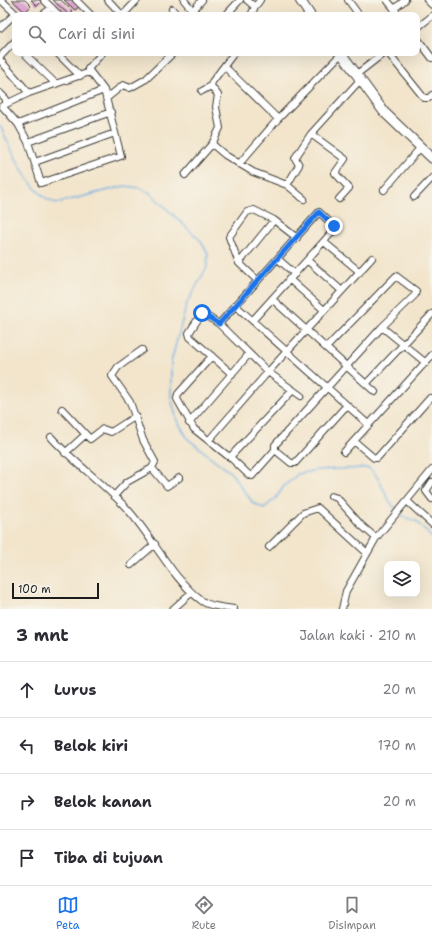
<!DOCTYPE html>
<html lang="id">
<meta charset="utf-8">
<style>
:root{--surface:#fff;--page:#f7f7f7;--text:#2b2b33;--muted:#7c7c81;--line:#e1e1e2;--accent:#1a73e8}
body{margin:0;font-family:"Shantell Sans",sans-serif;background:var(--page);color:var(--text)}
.controls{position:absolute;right:12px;bottom:12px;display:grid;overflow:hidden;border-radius:8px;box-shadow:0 4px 16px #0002}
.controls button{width:36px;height:36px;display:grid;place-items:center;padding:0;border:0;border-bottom:1px solid var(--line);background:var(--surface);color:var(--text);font:20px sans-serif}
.scale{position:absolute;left:12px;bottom:10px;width:87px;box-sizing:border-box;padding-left:4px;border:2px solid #1c1c1c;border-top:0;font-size:11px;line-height:14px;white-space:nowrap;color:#1c1c1c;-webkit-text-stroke:3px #f7f3e8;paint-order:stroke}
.stop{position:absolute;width:12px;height:12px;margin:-9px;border:3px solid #1a73e8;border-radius:50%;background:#fff}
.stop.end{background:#1a73e8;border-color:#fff;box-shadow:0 1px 4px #0008}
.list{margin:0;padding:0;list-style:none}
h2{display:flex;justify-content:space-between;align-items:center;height:52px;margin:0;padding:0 16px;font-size:17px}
h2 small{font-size:13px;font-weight:400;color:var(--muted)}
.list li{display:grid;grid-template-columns:26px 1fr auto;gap:12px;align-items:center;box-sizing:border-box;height:56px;padding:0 16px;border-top:1px solid var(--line)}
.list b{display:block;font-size:15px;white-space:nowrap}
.list em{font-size:13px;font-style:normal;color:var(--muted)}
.icon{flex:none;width:22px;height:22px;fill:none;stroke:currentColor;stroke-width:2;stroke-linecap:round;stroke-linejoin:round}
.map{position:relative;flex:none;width:432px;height:609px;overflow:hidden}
.search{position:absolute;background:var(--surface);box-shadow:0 4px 16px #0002;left:12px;right:12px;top:12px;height:44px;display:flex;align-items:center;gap:10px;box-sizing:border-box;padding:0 14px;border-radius:8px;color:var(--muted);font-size:15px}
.sheet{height:276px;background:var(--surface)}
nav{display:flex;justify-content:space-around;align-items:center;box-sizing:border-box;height:56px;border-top:1px solid var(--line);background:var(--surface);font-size:11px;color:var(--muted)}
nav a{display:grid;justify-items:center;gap:2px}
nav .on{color:var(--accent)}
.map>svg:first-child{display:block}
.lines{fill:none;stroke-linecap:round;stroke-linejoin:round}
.stream{stroke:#6fafe3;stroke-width:1.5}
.building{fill:#da96ce}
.street-casing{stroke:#3c3a36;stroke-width:8}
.secondary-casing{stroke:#3c3a36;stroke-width:11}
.street{stroke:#fff;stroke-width:6}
.secondary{stroke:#fff;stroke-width:9}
.route{stroke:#1a73e8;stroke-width:5}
</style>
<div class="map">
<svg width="432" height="609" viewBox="0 0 432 609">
<rect width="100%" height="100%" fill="#f7f3e8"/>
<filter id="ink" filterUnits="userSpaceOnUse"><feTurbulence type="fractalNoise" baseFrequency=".025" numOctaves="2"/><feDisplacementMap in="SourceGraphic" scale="8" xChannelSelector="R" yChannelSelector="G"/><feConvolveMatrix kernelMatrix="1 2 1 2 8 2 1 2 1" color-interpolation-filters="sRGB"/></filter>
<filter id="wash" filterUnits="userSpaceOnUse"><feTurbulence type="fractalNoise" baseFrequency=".012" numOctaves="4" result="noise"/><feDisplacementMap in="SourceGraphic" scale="16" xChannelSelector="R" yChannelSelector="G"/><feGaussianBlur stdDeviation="0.9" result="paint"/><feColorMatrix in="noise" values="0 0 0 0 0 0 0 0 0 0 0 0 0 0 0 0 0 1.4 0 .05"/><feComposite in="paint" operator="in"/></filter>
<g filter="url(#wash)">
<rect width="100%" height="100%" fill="#f2e5cc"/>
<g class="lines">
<!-- stream -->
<path class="stream" d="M0 126C12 149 30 197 57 203L125 186 140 188 150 193 201 241 208 254 207 267 187 303 171 362V398L177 420 188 439 231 473 253 503 264 508 276 498 284 486 298 474 317 470 369 468C384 480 383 498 397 510
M400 513 406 518 416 521 432 538"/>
</g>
<g id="blocks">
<!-- building -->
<path class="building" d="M12 0H25L31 6 25 12Z
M31 0H43L37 6Z
M53 0H61L73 12 69 15Z
M64 0H72L79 7 75 10Z"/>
</g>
</g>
<g filter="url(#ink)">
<use href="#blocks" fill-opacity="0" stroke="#3c3a36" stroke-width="1"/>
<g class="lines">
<defs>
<path id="street" d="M1 0 17 15
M44 0 59 15
M76 0 91 15
M108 0 122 15
M184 0 193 11
M247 0 255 7 260 0
M348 0 359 15
M387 0 399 15
M427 0 432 5
M172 9 177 15
M394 9 405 0
M42 15 52 8
M123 15 137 0
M189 15 202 0
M226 15 240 0
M251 15 255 7
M0 28 15 14
M417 28 432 16
M417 38 432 58
M24 53 56 84
M57 53 80 76
M388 53 424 98H429L432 95
M0 57 15 41
M0 60 29 93
M224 66 278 119
M90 72 29 93 2 106 18 124 28 142 41 183 121 156 104 90 88 69 102 53
M357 74 384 53
M202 91 211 86
M0 93 6 99V103
M107 98 123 85 130 88 146 79 173 53
M18 124 104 90
M311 134 345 159 335 173 349 188 339 199
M28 142 111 112
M212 144 225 155 253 172 287 185 304 199 301 197
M35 162 115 133
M239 164 278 119 341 54
M185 175 212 144 220 128 216 107 218 95 211 86 212 82 234 53
M287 185 299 165 295 158 311 134 361 79
M384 190 420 148
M414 197 432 178
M324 242 360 272
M278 259 295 274
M307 260 342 291
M239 263 274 220
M289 279 324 310
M257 280 239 263 229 237 247 212 254 210 274 220 297 238
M272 299 375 392
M235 305 369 425
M219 324 319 212 334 226V230L253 320
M382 327 426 363
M326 348 396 276 416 291 415 295 382 327 275 445V450L291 463H295L347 405
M212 356 178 394 177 399 194 429 228 456H231L293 390
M232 374 190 337 189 333 202 313 219 324 268 372 301 396
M366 384 432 314
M62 409 90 439 103 429 111 432 136 416
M189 423 249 354
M51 437C75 464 105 484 129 511 153 538 173 580 202 601 210 607 224 607 234 609
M209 440 268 372 372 258
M354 441 374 458H377L430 398
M344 452 432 355
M65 453 85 435
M230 457 249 475 252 476 275 450
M152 468 167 486 179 478
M432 482 426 491 432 499
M114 496 127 482 152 468 155 462 143 440 130 402 112 376 118 367 142 350
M331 496 337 498 361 525 376 538
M407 501 432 524
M269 547 303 513 318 508 367 553
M131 565 155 544
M173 609 191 593
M342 609 346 591 376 538 432 470"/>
<path id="secondary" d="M300 0 310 15
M341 53 384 112 432 158"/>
</defs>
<!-- street casing -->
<use href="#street" class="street-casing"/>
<!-- secondary casing -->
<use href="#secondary" class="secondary-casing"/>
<!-- street -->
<use href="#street" class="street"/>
<!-- secondary -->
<use href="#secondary" class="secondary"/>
</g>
</g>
<g class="lines" filter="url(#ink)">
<!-- route -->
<path class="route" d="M202 313 219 324 319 212 334 226"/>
</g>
</svg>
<div class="controls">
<button><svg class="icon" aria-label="layers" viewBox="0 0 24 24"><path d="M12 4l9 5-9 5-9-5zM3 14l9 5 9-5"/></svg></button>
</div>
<div class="scale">100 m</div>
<div class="stop" style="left:202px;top:313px"></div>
<div class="stop end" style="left:334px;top:226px"></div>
<div class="search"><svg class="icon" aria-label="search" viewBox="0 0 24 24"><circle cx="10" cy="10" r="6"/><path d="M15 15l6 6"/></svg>Cari di sini</div>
</div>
<section class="sheet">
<h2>3 mnt<small>Jalan kaki · 210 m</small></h2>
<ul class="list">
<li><svg class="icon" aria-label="ahead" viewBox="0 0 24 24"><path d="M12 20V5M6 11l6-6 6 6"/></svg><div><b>Lurus</b></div><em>20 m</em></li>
<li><svg class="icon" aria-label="left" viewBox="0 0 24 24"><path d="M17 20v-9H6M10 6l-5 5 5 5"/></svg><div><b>Belok kiri</b></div><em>170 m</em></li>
<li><svg class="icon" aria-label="right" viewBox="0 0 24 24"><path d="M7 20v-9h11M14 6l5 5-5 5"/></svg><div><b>Belok kanan</b></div><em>20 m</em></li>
<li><svg class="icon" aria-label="arrive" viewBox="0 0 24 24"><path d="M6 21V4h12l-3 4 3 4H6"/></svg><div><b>Tiba di tujuan</b></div></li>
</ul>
</section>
<nav>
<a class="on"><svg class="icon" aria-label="map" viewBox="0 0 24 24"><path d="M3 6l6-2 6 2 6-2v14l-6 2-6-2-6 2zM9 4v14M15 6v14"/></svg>Peta</a>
<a><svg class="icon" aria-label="directions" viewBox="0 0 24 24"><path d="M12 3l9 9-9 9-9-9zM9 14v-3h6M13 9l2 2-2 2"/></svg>Rute</a>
<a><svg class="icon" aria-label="saved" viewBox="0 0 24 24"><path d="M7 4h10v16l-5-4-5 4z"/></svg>Disimpan</a>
</nav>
